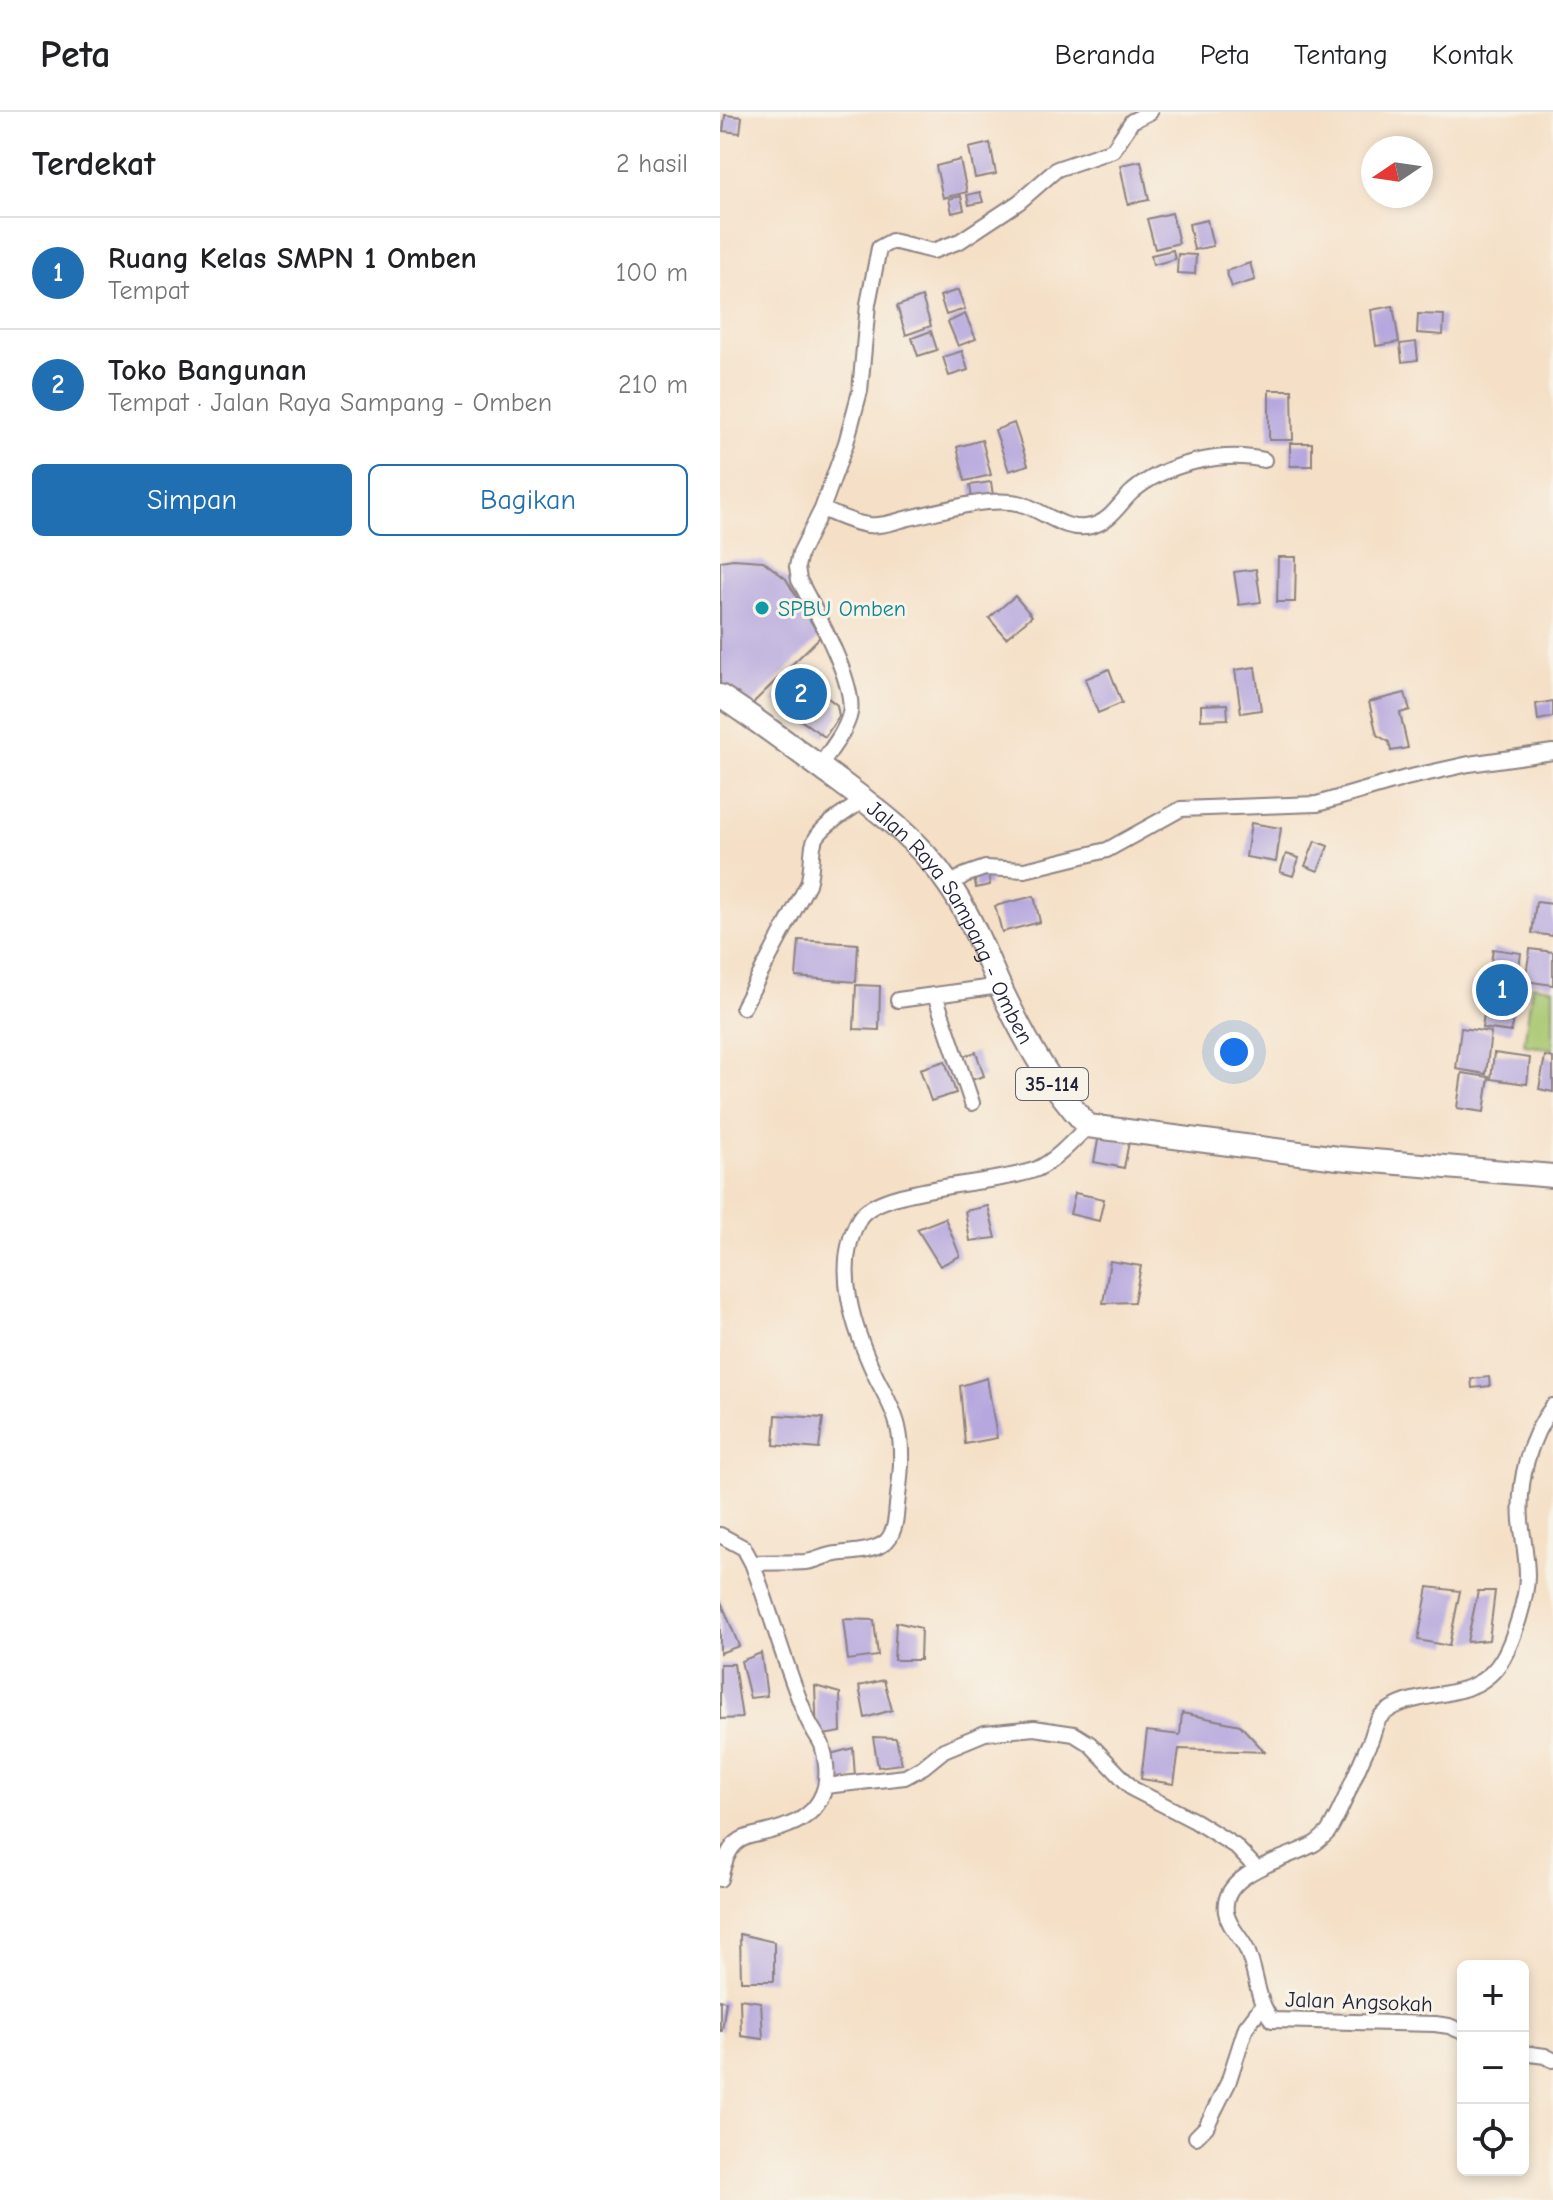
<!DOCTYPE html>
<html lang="id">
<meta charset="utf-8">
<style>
:root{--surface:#fff;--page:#f6f6f6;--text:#202124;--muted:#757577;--line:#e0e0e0;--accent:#1f6fb2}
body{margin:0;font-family:"Comic Neue",sans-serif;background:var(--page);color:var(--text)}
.controls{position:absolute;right:24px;bottom:24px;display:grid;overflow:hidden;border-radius:12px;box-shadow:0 4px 12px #0003}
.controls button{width:72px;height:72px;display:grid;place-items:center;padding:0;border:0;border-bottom:2px solid var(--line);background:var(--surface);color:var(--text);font:40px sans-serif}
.compass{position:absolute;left:641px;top:24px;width:72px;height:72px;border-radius:50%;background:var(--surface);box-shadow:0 4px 12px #0003;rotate:257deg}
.you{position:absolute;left:514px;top:940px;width:28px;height:28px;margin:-20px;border:6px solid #fff;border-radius:50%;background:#1a73e8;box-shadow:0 0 0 12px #1a73e833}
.badge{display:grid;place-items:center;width:52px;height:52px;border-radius:50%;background:var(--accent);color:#fff;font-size:26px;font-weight:700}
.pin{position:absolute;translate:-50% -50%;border:4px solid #fff;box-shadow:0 2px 8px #0006}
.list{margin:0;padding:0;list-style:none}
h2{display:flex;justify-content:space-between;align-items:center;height:104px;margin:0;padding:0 32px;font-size:34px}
h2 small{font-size:26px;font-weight:400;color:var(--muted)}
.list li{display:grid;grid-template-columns:52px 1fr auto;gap:24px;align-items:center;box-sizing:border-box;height:112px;padding:0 32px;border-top:2px solid var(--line)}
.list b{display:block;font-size:30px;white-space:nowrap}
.list p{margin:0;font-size:26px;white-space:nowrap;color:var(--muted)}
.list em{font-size:26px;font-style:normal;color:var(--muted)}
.actions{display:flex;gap:16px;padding:24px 32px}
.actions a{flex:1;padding:18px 0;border:2px solid var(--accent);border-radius:12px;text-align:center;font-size:28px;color:var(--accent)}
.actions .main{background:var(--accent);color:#fff}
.icon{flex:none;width:44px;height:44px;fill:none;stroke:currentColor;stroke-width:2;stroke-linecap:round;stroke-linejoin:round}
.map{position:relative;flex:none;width:833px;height:2088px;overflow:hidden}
header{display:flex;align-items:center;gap:48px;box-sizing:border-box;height:112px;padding:0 40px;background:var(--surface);border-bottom:2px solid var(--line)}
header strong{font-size:38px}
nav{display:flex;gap:44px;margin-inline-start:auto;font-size:28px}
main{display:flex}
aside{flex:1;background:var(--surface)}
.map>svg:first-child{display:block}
.green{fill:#a7c66e;stroke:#647454;stroke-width:2}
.building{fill:#b6a7de}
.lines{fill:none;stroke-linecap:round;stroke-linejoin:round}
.street-casing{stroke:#8c8181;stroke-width:18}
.primary-casing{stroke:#8c8181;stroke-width:26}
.street{stroke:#fff;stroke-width:14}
.primary{stroke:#fff;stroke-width:22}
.culture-dot{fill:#0f9aa8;stroke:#f7f3e8;stroke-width:3}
.labels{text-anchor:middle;stroke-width:6;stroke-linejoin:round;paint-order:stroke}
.shield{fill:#f7f3e8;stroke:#62616f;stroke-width:2}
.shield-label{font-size:20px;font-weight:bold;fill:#22223b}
.culture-label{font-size:22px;fill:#0d838f;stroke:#f7f3e8;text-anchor:start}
.street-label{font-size:22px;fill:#22223b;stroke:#f7f3e8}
</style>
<header>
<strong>Peta</strong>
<nav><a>Beranda</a><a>Peta</a><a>Tentang</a><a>Kontak</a></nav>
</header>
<main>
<aside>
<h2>Terdekat<small>2 hasil</small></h2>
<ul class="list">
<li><span class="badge">1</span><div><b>Ruang Kelas SMPN 1 Omben</b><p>Tempat</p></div><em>100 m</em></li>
<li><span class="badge">2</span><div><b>Toko Bangunan</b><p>Tempat · Jalan Raya Sampang - Omben</p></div><em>210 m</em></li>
</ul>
<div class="actions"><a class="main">Simpan</a><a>Bagikan</a></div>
</aside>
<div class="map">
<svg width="833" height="2088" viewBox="0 0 833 2088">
<rect width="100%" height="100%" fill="#f7f3e8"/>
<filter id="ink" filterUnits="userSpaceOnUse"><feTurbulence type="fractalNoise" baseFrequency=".0125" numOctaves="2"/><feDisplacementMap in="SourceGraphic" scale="16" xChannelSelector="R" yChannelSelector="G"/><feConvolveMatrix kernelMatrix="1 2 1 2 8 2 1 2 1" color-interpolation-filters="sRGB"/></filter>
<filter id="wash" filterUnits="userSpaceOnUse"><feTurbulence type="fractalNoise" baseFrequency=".006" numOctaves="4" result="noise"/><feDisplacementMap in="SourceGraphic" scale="32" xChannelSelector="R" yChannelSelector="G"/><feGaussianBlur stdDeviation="1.8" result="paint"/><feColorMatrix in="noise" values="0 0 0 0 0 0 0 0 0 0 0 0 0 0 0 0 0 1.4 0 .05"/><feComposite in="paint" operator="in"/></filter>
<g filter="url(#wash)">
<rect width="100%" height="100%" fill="#f5e0c7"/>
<!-- green -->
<path class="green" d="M812 873 833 876V937L804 933Z"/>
<g id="blocks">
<!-- building -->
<path class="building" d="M5 3 22 5 20 21 3 19Z
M270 31 276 62 255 66 249 36Z
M240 48 247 80 223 86 216 54Z
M421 49 429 88 408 92 400 53Z
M260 80 263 90 249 93 247 83Z
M241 84 244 98 232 101 229 87Z
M452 101 459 131 435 137 427 107Z
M487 108 493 134 474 138 469 112Z
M453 138 455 147 433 153 431 143Z
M458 142 476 143 475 162 457 161Z
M530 151 535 168 512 175 506 159Z
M238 178 245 197 226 203 220 184Z
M202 185 211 214 186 223 177 194Z
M673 194 679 230 656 234 651 198Z
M245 202 256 227 238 234 228 210Z
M698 202 724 203 723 223 697 221Z
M211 219 217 238 198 244 192 226Z
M696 230 698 248 682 250 680 232Z
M242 239 248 258 229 264 223 245Z
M549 278H572L573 328H549Z
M294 311 308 353 289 359 275 318Z
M262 328 271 363 245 369 237 335Z
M570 331H592V354H570Z
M271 370 273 384 252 387 250 373Z
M558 445H576L575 490H557Z
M13 447 43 449 66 467 100 525 35 589 29 598 0 579V449Z
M536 457 541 490 519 493 514 460Z
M295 484 312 504 286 526 269 506Z
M79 553 99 565 94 575 117 593 119 604 105 625 53 589Z
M535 555 541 598 521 601 515 558Z
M389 557 402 591 378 601 365 567Z
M685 581 690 598 680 601 688 636 671 639 669 630 657 623 649 590Z
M833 589V605L818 608 816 592Z
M507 592 508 607 481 608V593Z
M531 711 561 716 556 750 526 745Z
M595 729 608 734 598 759 585 754Z
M566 742 579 746 573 764 560 760Z
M269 761 270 773 256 776 254 763Z
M314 784 320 810 282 820 275 794Z
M816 790 833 792V824L812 821Z
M79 828 138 832 136 870 76 865Z
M773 837 801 841 791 920 762 916Z
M810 837 833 840V873L805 869Z
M136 873 160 874 159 918 134 917Z
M741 916 771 920 766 962 736 957Z
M256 940 264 964 251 968 244 944Z
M774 941 810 946 807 972 771 967Z
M825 944 833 946V980L819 977Z
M225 949 236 981 211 989 200 957Z
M742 961 769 965 764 1000 737 996Z
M379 1023 409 1030 404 1056 374 1050Z
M355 1081 384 1087 379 1109 350 1102Z
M268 1094 276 1126 250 1129 245 1099Z
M225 1106 240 1144 220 1154 197 1117Z
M390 1149 421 1154 414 1190 383 1191Z
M769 1265 770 1274 752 1276 751 1267Z
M267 1266 277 1326 245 1332 240 1274Z
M56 1303 103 1306 99 1337 54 1333Z
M708 1475 740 1479 729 1534 698 1528Z
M758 1479H775L769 1528 747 1530Z
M0 1487 19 1534 0 1541Z
M123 1507 154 1508 158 1544 128 1548Z
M176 1510 201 1516 200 1548H174Z
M41 1541 47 1584 30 1586 21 1549Z
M0 1552H14L22 1606 0 1607Z
M164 1568 172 1598 145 1606 139 1574Z
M95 1574 120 1581 121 1620 97 1624Z
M462 1601 520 1613 545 1640 459 1637 454 1672 421 1667 427 1619 460 1623Z
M153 1625 176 1626 182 1652 158 1655Z
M133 1636 135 1665 103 1680 99 1645Z
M20 1822 54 1830V1869H21Z
M20 1887 41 1890 43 1927 21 1924Z
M0 1888 6 1889 2 1919H0Z"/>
</g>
</g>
<g filter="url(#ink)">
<use href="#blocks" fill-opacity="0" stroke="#8c8181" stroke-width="2"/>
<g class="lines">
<defs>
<path id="street" d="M102 397C116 403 132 411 148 413 162 415 176 409 189 406 222 399 258 387 291 390 319 392 341 422 371 414 390 410 399 392 412 380 444 352 503 338 544 348
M99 655C110 638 126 620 130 601 136 571 94 496 79 468L77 455 80 441 102 397 126 331 140 279 148 192 159 136 172 129 213 139 240 129 299 90 337 57 393 38 412 9 430 0
M229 773 245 763 265 756 305 758 387 738 461 697 597 692 686 666 749 652 833 640
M215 883 252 991
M178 888 280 874
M23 895 88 772C92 758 91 747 93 734 97 714 128 701 144 687
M0 1423 24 1436 32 1451C52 1502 65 1556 87 1606 91 1616 98 1624 102 1633 106 1645 108 1663 105 1675 100 1694 87 1706 69 1713 29 1730 12 1713 0 1767
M32 1451C50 1450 69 1451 86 1450 96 1449 105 1443 116 1442 131 1440 150 1440 163 1432 175 1424 176 1407 177 1393 180 1368 184 1340 178 1315 174 1297 164 1281 156 1265 134 1218 112 1156 139 1107 157 1074 278 1073 317 1057 336 1048 353 1029 368 1014
M105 1674 185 1665 203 1655 224 1638 265 1621 314 1616 354 1622 370 1632 413 1677 475 1709 515 1734 537 1757
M743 1920 729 1914 715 1912 552 1908C536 1888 537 1861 527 1838 521 1825 508 1814 506 1800 500 1760 568 1747 594 1732 599 1729 604 1724 608 1720 625 1693 635 1661 649 1632 654 1623 654 1611 661 1604 696 1572 755 1596 783 1546 794 1527 807 1485 807 1464 807 1445 803 1427 801 1409 798 1370 809 1325 833 1294
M803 1941 825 1944 833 1948
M476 2025 486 2015 508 1971 526 1915 542 1894"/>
<g id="primary">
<path id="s1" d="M0 584C36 607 70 633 104 658 150 692 197 725 229 773 250 803 263 837 278 871 302 922 329 973 368 1014L618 1046 833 1064"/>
</g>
</defs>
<!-- street casing -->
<use href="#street" class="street-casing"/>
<!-- primary casing -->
<use href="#primary" class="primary-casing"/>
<!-- street -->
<use href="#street" class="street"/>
<!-- primary -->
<use href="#primary" class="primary"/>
</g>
</g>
<!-- markers -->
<circle class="culture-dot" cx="42" cy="496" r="8"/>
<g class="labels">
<!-- shield labels -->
<rect class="shield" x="296" y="956" width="72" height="32" rx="6"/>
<g class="shield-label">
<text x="332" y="979">35-114</text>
</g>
<!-- culture labels -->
<g class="culture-label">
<text x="58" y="504">SPBU Omben</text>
</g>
<!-- street labels -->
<g class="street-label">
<text dy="8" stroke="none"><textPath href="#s1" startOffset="330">Jalan Raya Sampang - Omben</textPath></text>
<text transform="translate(639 1889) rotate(2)" y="8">Jalan Angsokah</text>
</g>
</g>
</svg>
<div class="controls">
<button>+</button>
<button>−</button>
<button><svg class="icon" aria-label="locate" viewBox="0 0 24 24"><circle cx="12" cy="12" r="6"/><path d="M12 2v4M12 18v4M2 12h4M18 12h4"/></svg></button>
</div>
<svg class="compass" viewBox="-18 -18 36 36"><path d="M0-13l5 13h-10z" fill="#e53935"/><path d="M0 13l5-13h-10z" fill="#757577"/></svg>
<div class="you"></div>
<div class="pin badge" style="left:782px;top:878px">1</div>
<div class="pin badge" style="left:81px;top:582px">2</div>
</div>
</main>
